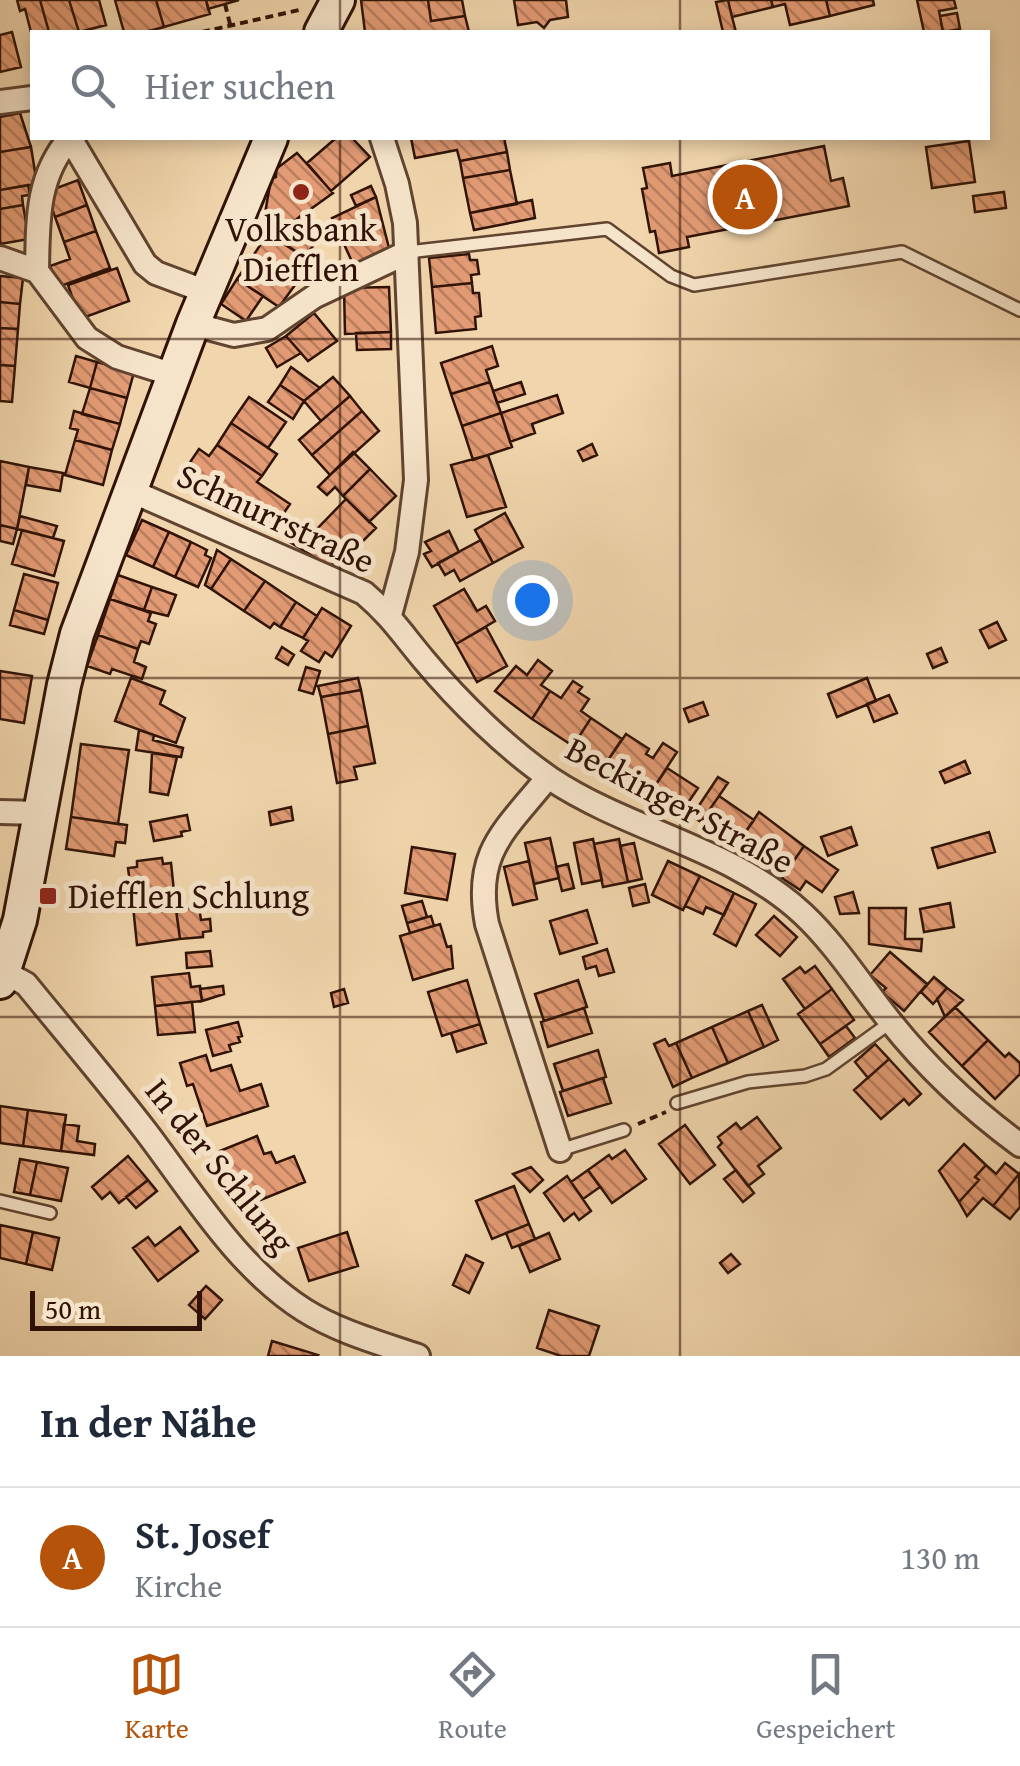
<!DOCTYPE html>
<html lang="de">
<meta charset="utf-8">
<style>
:root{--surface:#fff;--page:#f6f6f7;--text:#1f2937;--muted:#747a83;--line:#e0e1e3;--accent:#b45309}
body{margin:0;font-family:"Gentium Book Plus",serif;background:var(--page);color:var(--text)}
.scale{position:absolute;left:30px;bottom:25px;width:172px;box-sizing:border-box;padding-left:10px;border:5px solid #301306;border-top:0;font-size:28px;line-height:35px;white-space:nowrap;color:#301306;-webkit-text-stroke:8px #f6e4ca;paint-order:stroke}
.you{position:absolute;left:532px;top:600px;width:35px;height:35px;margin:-25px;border:8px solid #fff;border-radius:50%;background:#1a73e8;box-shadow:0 0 0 15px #1a73e833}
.badge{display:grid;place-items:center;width:65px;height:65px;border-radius:50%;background:var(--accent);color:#fff;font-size:32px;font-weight:700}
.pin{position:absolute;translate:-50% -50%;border:5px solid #fff;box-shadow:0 2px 10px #0006}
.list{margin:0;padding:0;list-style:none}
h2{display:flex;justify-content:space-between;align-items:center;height:130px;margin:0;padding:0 40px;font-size:42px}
h2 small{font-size:32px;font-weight:400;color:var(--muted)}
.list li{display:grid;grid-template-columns:65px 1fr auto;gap:30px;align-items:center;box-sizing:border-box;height:140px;padding:0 40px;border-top:2px solid var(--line)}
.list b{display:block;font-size:38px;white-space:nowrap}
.list p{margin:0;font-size:32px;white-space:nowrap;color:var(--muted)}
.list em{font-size:32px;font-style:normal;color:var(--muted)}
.icon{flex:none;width:55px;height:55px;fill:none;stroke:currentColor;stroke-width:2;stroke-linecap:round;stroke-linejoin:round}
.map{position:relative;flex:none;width:1020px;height:1356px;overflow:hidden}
.search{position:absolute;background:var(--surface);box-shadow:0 5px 15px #0003;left:30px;right:30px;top:30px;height:110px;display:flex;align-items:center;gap:25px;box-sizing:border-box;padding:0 35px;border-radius:0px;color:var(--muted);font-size:38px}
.sheet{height:270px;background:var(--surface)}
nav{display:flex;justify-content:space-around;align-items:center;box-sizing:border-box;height:140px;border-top:2px solid var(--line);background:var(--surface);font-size:28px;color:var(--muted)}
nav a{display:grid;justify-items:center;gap:5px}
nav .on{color:var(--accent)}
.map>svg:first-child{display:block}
.building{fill:url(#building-back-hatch);stroke:#301306;stroke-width:2.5}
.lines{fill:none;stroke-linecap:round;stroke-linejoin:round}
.lane-casing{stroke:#604430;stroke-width:16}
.street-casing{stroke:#604430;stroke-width:28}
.secondary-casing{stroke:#301306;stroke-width:38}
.path{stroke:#301306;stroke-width:4;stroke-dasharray:8 5;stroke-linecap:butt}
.lane{stroke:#f6e4ca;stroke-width:11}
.street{stroke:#f6e4ca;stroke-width:22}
.secondary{stroke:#f6e4ca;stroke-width:32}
.grid{fill:none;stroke:#301306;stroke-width:2.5;stroke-opacity:0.55}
.poi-dot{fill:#8f2418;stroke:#f6e4ca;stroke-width:4}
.labels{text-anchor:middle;stroke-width:10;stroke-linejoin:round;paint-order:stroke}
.poi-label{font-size:35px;fill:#301306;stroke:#f6e4ca}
.street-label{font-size:35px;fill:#301306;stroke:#f6e4ca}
</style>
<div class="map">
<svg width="1020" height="1356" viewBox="0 0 1020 1356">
<defs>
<pattern id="building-back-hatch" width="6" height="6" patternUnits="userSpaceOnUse" patternTransform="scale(2.5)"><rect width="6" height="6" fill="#e29b74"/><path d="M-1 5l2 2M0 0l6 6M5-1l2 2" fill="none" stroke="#b87d5d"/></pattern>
</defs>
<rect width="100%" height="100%" fill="#f1d6ad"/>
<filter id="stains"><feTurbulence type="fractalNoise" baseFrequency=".002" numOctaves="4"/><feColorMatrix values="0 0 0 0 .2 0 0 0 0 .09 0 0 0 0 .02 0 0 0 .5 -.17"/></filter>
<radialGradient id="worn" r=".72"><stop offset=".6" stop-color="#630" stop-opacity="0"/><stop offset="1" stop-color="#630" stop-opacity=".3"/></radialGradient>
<!-- building -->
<path class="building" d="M17 0H40L49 32H32V36L25 9 20 11Z
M40 0H69L79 32H49Z
M69 0H99L106 25 79 32Z
M115 0H156L164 27 145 32H124Z
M156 0H206L210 14 164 27Z
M206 0H239L208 9Z
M361 0H428L431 21 465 16 469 32H365Z
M428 0H462L465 16 431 21Z
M514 0H566L568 17 550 20 544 28 537 22 518 25Z
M728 0 732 17 736 32H723L716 2Z
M728 0H771L773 7 732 17Z
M771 0H826L830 16 790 25 785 4 773 7Z
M826 0H873L874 5 830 16Z
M917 0H954L956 8 939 11 943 32H924Z
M957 13 960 29 943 32 940 16Z
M12 32 21 67 0 72V35Z
M20 113 31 147 0 152V117Z
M336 138H352L370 157 331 191 307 163Z
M411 138H504L507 152 460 161 457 150 415 158Z
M969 141 975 182 932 188 926 147Z
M824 146 831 181 843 178 849 206 687 237 689 247 659 253 655 231 650 232 642 189 647 188 643 168 670 163 672 176Z
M31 147 37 184 0 190V152Z
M507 152 510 170 463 178 460 161Z
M297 153 333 193 283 229 269 226 264 219 271 179 276 177V169Z
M510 170 517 204 470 213 463 178Z
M78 180 87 205 55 217 46 192Z
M28 185 30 195 22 196 23 205 0 209V190Z
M371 186 376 197 356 206 351 195Z
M1004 192 1006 208 975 212 973 196Z
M376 197 390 252 354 266 332 218Z
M532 200 535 218 474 230 470 213Z
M23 205 29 239 0 244V209Z
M87 205 96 231 64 242 55 217Z
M306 211 323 234 304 257 275 238Z
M96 231 110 268 58 287 50 266 70 259 64 242Z
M268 233 304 257 288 280 253 256Z
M469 254 470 260H477L479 274 471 275 472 283 432 287 429 258Z
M253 256 295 285 279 307 237 279Z
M117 268 129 301 80 319 68 285Z
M0 276 23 278 20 304 0 302Z
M237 279 263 296 246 321 221 304Z
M472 283 473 293H479L481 316 475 317 476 329 436 333 432 287Z
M389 287 391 332 345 334 344 288Z
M0 302 20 304 18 329 0 328Z
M314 313 337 341 308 361 286 336Z
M0 328 18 329 15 366 0 365Z
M391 332V349L357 350 356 333Z
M286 336 301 353 277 367 266 348Z
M492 346 498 366 486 370 490 382 451 394 441 363Z
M76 356 97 362 90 388 69 382Z
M97 362 134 372 127 398 90 388Z
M0 365 15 366 12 402 0 401Z
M291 367 320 388 304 401 280 385Z
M333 377 350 396 321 421 304 401Z
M490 382 501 413 462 426 451 394Z
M521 382 525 394 497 403 493 391Z
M280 385 304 401 293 419 268 402Z
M90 388 127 398 120 424 82 414Z
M557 395 563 413 532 424 535 433 510 442 501 413Z
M350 396 362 411 312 455 299 440Z
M249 397 286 422 268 448 231 423Z
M74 411 120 424 112 450 75 440 78 430 70 428Z
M362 411 379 431 330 475 312 455Z
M501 413 512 447 473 460 462 426Z
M231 423 277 454 262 476 217 445Z
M75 440 112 450 103 485 65 475Z
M592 444 597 455 583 461 578 451Z
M217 445 262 476 257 482 290 504 271 532 226 502 223 507 180 477 199 449 209 456Z
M353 452 370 469 343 496 335 487 327 495 318 487Z
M488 455 506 507 467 517 451 465Z
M0 461 29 467 17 529 0 525Z
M29 467 63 473 60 491 26 485Z
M370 469 396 496 369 522 343 496Z
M346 499 376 528 343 561 314 532Z
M505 513 523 547 493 563 475 530Z
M20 516 57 526 53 538 17 529Z
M142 520 169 532 153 567 126 555Z
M302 522 339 557 330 567 290 542Z
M0 525 17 529 13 544 0 541Z
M22 530 64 541 54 576 12 564Z
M449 531 459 552 432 567 424 554 431 551 425 542Z
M169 532 191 542 175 577 153 567Z
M481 540 493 563 460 581 454 570 445 575 438 563Z
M191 542 207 550 205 555 211 558 198 587 175 577Z
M217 550 231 559 211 589 205 585Z
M231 559 265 581 244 611 211 589Z
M24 574 58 583 48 620 14 610Z
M118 575 152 587 144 610 110 599Z
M265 581 296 602 280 627 274 623 270 628 244 611Z
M152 587 176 595 168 616 144 610Z
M464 589 477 611 486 606 495 621 456 644 434 606Z
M110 599 151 613 148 621 156 624 149 644 141 641 138 649 98 635Z
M296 602 317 616 303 638 280 627Z
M322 608 351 626 332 657 325 652 319 662 301 651 308 641 303 638Z
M14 610 48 620 44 634 10 625Z
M997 622 1006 640 989 648 980 630Z
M486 627 507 666 477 682 456 644Z
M98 635 138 649 134 662 146 667 142 679 112 669 110 674 87 666Z
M282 647 294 655 288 665 276 658Z
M941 648 947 662 933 668 927 654Z
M538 660 552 671 541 685 550 691 532 719 495 691 516 666 527 675Z
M306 667 320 671 313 694 299 690Z
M0 671 32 676 24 723 0 719Z
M131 678 165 691 160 704 185 718 176 743 115 721Z
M358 678 361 690 321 697 318 686Z
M867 678 876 701 837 717 828 694Z
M573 681 582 687 578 692 589 699 581 711 591 718 573 746 532 719 550 691 561 698Z
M361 690 368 726 328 734 321 697Z
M889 695 897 713 874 722 867 704Z
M703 702 708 715 689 722 684 709Z
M591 718 622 739 604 766 573 746Z
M368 726 375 763 354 767 357 779 337 783 328 734Z
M139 730 154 735 153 740 183 748 181 757 136 750Z
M626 734 649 749 646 754 653 758 663 743 677 752 649 795 604 766Z
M81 744 129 750 118 824 71 817Z
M152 753 177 757 168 795 150 792Z
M965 761 970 773 945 783 940 772Z
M667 768 698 788 679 816 649 795Z
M718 777 728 783 701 822 692 816Z
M719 796 754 820 736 846 701 822Z
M291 807 293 820 271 825 269 812Z
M759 812 804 846 782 878 736 846Z
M187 815 190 830 181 832 182 836 154 841 150 822Z
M71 817 127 825 125 843 116 842 114 856 66 849Z
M851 827 857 845 828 856 821 837Z
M989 832 995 852 938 868 932 848Z
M550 838 559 878 534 884 525 843Z
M593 839 602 880 582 884 574 843Z
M619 839 628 882 603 887 594 844Z
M634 843 642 879 628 882 620 846Z
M804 846 838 870 822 892 806 881 800 890 782 878Z
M412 847 455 854 447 900 405 893Z
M162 858 163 864 171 863 175 901 133 906 128 868 137 867V861Z
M529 861 537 899 513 905 504 867Z
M668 861 700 876 683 910 652 895Z
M568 864 574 888 562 891 556 867Z
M700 876 734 893 724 915 706 907 703 914 685 906Z
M645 884 649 902 633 906 629 888Z
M853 892 859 913 840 914 835 897Z
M734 893 756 904 736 946 714 934Z
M175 901 180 939 137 945 133 906Z
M422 901 427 917 407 923 402 906Z
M950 903 954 927 924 932 920 909Z
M199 907 201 920 210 919 211 931 203 932V937L180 939 176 910Z
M869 908H906L905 939H922L921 951 869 944Z
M587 910 597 943 560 954 550 921Z
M431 916 434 926 410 933 407 923Z
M774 916 797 937 780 956 756 935Z
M440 924 447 947 451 946 453 968 413 980 400 936Z
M607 949 614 972 599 976 596 966 586 969 583 957Z
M210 951 212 966 187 968 186 953Z
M890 952 927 984 904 1011 882 992 886 988 870 975Z
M815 966 832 989 805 1009 783 979 800 967 805 973Z
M189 973 191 987 200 986 202 1001 155 1006 152 977Z
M934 977 947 988 933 1004 921 992Z
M467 980 480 1024 442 1036 428 992Z
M578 980 587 1007 544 1021 535 994Z
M223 986 224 994 202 1001 200 989Z
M947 988 963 1000 945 1017 937 999Z
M344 989 348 1003 334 1007 331 993Z
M832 989 854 1020 820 1044 798 1014Z
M192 1002 195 1032 158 1035 155 1006Z
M762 1005 778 1040 764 1047 748 1011Z
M955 1007 988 1040 962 1066 929 1032Z
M584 1008 592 1033 548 1047 541 1022Z
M748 1011 764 1047 728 1063 712 1027Z
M238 1022 242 1036 238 1037 240 1042 229 1045 231 1051 213 1056 206 1030Z
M480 1024 486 1043 457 1052 451 1033Z
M846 1026 855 1038 829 1057 820 1044Z
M712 1027 728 1063 692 1078 676 1043Z
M665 1039 669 1046 676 1043 692 1078 673 1087 654 1044Z
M988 1040 1005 1057 1009 1053 1020 1063V1074L995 1099 962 1066Z
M875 1044 889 1059 868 1078 855 1062Z
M598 1050 606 1077 563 1091 554 1064Z
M206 1055 211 1071 231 1065 240 1091 261 1084 268 1106 207 1126 193 1084 187 1086 180 1063Z
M889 1059 921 1094 909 1105 904 1099 881 1119 854 1090Z
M603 1078 611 1103 568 1116 560 1092Z
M0 1106 28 1110 23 1146 0 1143Z
M28 1110 66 1115 61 1151 23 1146Z
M757 1117 781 1148 758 1166 764 1174 748 1186 718 1147 722 1143 718 1137 736 1123 741 1129Z
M64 1124 79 1126 77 1141 95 1144 94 1155 61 1151Z
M685 1125 715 1165 690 1184 659 1144Z
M257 1136 264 1154 271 1152 276 1163 294 1156 305 1182 243 1207 220 1151Z
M964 1144 986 1165 975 1177 979 1180 959 1202 939 1171Z
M625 1150 646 1179 612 1203 588 1170 609 1155 612 1159Z
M128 1156 148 1180 119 1203 110 1192 102 1199 92 1187Z
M20 1159 37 1162 30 1195 14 1192Z
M37 1162 68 1168 61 1201 30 1195Z
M1005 1163 1019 1174 993 1206 983 1198 967 1216 959 1202 979 1180 975 1177 986 1165 996 1174Z
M531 1167 543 1180 530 1192 513 1174Z
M588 1170 600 1187 583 1199 571 1182Z
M736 1170 754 1193 743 1202 724 1179Z
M1019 1174 1020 1207 1010 1219 993 1206Z
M567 1176 591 1211 579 1220 574 1213 564 1221 544 1193Z
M148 1180 157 1191 136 1208 126 1197Z
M514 1186 529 1224 492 1239 476 1201Z
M529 1224 535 1239 512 1248 506 1233Z
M0 1225 33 1232 26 1264 0 1258Z
M180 1227 198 1251 158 1281 133 1248 148 1237 155 1246Z
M33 1232 59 1238 52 1270 26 1264Z
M347 1232 358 1266 309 1281 298 1248Z
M549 1233 560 1259 530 1272 519 1246Z
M731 1254 740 1264 728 1273 720 1263Z
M466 1255 483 1263 469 1293 453 1285Z
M206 1286 222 1300 205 1319 189 1305Z
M549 1310 599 1326 589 1356H561L537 1348Z
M272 1341 318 1355 317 1356H268Z"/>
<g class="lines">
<defs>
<path id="lane" d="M408 252 607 229 671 276 694 285 902 252 1020 310
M677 1103 748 1082 805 1076 826 1069 891 1022
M560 1150 624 1130
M0 1201 50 1213"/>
<path id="street" d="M0 102 32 98
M382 138 397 184 405 223 416 480 407 552 390 615
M0 258 37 271 87 338 117 357 174 375
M37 271C38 222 36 177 70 138L145 264 156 273 207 292
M193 324 234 335 267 329 315 296 408 252
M129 490 364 593C390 615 403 635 424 660 458 701 507 749 551 779 631 832 732 848 803 914 836 945 861 985 889 1020 927 1068 971 1109 1020 1145
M548 777C506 830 473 851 487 924L560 1150
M0 812 39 813
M4 972 26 984C66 1033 108 1082 147 1133 194 1195 238 1268 304 1310 339 1332 380 1343 418 1356"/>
<path id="secondary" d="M321 32 338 0
M0 982 20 920 64 685 77 634 193 324 271 138"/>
</defs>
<!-- lane casing -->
<use href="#lane" class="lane-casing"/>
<!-- street casing -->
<use href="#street" class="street-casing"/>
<!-- secondary casing -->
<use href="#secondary" class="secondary-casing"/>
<!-- path -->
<path class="path" d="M225 4 230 24
M202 32 299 10
M638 1124 666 1112"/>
<!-- lane -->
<use href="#lane" class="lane"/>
<!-- street -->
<use href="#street" class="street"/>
<!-- secondary -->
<use href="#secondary" class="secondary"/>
</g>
<!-- grid -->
<path class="grid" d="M340 0V32M680 0V32M340 138V1356M680 138V1356M0 339H1020M0 678H1020M0 1017H1020"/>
<!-- markers -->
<g class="poi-dot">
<circle cx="301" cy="192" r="10"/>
<rect x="38" y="886" width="20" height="20" rx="5"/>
</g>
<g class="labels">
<!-- poi labels -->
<g class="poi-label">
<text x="301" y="241">Volksbank<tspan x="301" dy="40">Diefflen</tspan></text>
<text x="68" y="908" text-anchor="start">Diefflen Schlung</text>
</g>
<!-- street labels -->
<g class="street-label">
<text transform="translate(276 518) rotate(25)" y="12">Schnurrstraße</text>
<text transform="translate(680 805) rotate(28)" y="12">Beckinger Straße</text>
<text transform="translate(220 1166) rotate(51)" y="12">In der Schlung</text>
</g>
</g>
<rect width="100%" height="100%" filter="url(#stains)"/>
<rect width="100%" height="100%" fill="url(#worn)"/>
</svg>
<div class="scale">50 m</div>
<div class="you"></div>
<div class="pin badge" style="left:745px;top:197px">A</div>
<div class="search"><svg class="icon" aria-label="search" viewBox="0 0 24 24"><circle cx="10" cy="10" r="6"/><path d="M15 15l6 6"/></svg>Hier suchen</div>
</div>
<section class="sheet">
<h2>In der Nähe<small></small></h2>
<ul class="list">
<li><span class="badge">A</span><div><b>St. Josef</b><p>Kirche</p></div><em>130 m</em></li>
</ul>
</section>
<nav>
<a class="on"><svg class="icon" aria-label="map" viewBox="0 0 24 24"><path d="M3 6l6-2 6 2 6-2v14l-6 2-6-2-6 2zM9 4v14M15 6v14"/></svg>Karte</a>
<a><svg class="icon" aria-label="directions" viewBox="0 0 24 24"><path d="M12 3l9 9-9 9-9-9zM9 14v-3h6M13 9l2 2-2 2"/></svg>Route</a>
<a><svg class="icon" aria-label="saved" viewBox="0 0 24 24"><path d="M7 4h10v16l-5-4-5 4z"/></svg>Gespeichert</a>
</nav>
